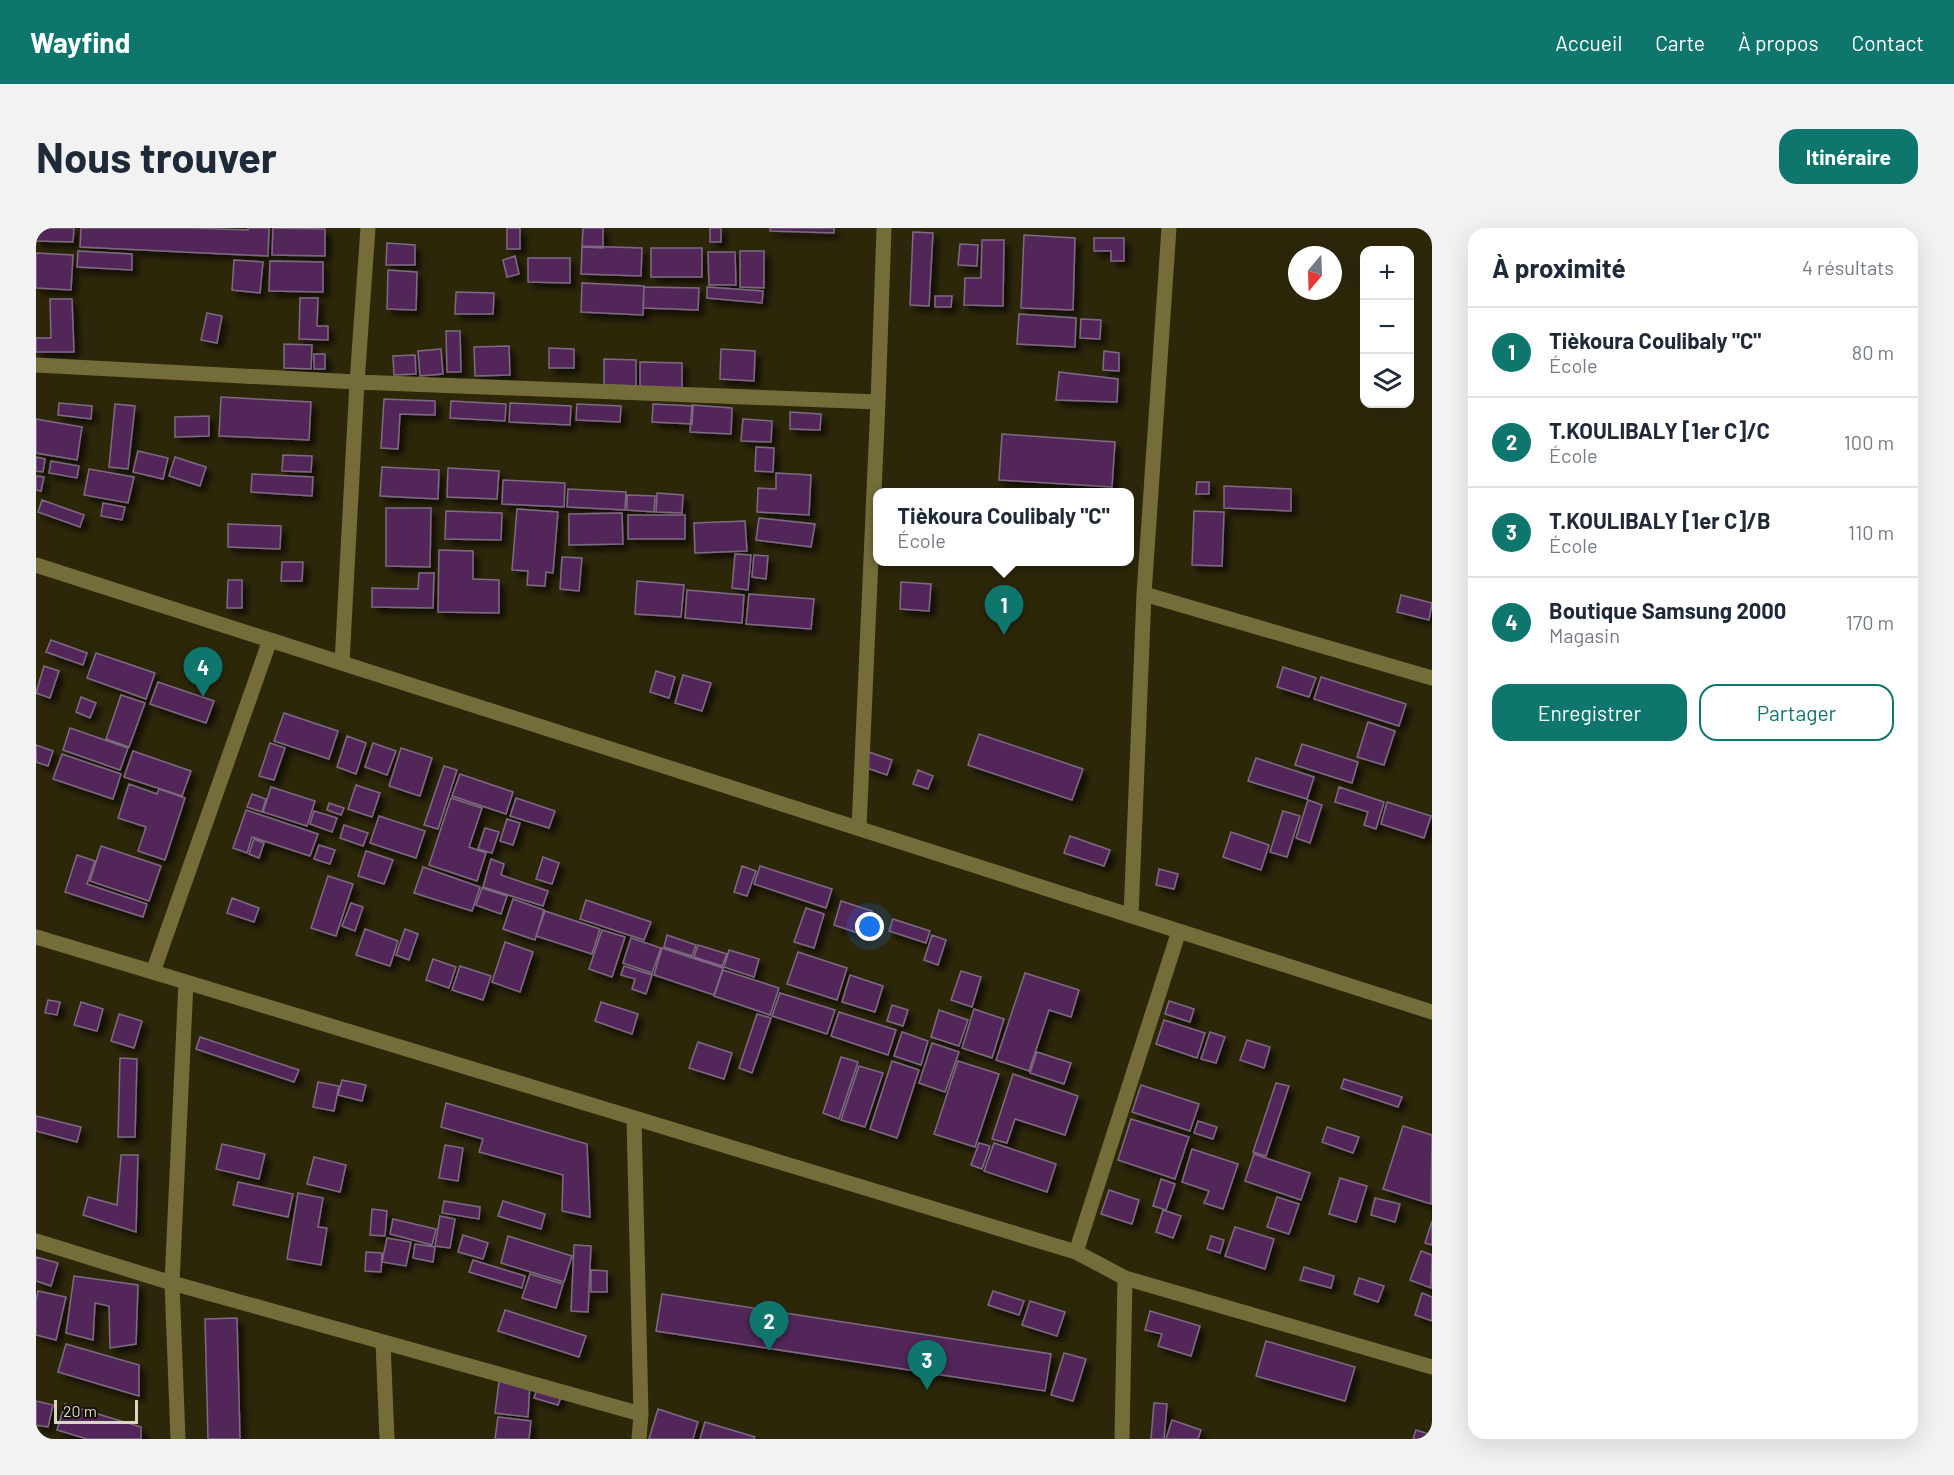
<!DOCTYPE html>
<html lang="fr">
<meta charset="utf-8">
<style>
:root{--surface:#fff;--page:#f2f2f3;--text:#1f2937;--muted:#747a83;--line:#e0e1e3;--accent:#0f766e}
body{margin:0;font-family:Barlow,sans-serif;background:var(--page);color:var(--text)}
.controls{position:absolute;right:18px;top:18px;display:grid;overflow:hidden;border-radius:12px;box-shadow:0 6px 24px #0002}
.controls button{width:54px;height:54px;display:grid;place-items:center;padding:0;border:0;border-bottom:2px solid var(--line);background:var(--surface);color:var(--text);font:30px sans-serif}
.compass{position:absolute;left:1252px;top:18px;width:54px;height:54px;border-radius:50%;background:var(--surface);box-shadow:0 6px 24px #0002;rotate:199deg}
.scale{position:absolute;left:18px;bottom:15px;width:84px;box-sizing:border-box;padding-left:6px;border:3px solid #dad6c6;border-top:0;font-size:16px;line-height:21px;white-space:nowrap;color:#dad6c6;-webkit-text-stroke:4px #131005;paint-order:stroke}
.you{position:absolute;left:834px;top:699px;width:21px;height:21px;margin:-15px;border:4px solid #fff;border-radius:50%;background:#1a73e8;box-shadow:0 0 0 9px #1a73e833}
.badge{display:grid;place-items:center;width:39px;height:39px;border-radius:50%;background:var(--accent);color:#fff;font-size:20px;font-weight:700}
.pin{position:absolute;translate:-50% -50px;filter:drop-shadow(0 2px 3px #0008)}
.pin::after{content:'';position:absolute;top:32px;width:21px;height:18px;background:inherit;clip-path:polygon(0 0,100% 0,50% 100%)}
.popup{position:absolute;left:837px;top:260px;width:261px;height:78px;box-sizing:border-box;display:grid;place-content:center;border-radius:12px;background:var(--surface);filter:drop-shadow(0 2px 4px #0005);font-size:20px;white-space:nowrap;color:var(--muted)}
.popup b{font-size:22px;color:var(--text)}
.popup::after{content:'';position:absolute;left:50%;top:100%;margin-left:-12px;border:12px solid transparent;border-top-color:var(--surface)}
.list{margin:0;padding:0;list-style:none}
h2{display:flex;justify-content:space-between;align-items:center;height:78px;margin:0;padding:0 24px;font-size:26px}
h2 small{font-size:20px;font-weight:400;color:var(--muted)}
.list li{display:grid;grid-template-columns:39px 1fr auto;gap:18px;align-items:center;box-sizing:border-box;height:90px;padding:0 24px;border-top:2px solid var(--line)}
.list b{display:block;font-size:22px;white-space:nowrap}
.list p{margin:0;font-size:20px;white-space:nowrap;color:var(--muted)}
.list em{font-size:20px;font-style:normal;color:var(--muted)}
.actions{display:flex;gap:12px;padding:18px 24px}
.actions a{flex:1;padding:14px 0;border:2px solid var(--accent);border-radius:18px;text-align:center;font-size:21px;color:var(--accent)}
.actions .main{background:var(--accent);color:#fff}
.icon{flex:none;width:33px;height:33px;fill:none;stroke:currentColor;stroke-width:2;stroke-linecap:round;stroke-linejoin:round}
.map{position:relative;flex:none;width:1396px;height:1211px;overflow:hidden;border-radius:18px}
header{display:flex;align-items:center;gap:36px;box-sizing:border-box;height:84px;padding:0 30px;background:var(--accent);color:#fff}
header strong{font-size:28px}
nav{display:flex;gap:33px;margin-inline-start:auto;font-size:21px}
.intro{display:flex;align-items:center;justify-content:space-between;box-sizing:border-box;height:144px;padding:0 36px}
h1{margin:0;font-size:42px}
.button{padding:15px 27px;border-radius:18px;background:var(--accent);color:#fff;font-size:21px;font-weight:700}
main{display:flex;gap:36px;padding:0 36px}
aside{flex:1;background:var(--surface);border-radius:18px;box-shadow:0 6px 24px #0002}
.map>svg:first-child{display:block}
.building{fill:#53285a;stroke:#7e6982;stroke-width:1.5;filter:url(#shadow)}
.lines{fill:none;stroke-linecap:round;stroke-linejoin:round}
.minor{stroke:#746d3a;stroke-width:15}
</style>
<header>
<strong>Wayfind</strong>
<nav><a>Accueil</a><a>Carte</a><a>À propos</a><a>Contact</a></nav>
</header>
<div class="intro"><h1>Nous trouver</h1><a class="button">Itinéraire</a></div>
<main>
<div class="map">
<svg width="1396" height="1211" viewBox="0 0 1396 1211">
<defs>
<filter id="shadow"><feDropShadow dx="5.5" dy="5.5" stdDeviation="3" flood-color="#0009"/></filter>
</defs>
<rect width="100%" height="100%" fill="#2d270a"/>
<!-- building -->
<path class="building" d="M0 0H38L37 14 0 13Z
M45 0H157L212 2V0H233L232 28 44 19Z
M237 0 289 1V28L236 27Z
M471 0H484V21H471Z
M547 0H567V20L546 19Z
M674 0H685V14H674Z
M734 0H798V5L734 3Z
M877 4 897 5 893 78 874 77Z
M988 7 1039 10 1037 82 985 80Z
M1058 10H1088V33H1075V23H1058Z
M946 12H968L967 78 928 77 929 50H945Z
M351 15 379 17V37H350Z
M924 16 942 17 941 38 922 37Z
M546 18 606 20 605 48 545 46Z
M615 20H666V49H615Z
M42 23 96 26V42L41 39Z
M704 23H728V60L704 59Z
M672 24H699L700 57H673Z
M0 25 37 27 35 62 0 60Z
M479 28 483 46 471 49 467 32Z
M492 30H534V55L492 54Z
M198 32 227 34 224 65 196 62Z
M234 33 287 34V64L233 63Z
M352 42 381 44 380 82 351 81Z
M546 55 608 58 607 87 545 84Z
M608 59 663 60 662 82 607 80Z
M671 59 727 63 726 75 671 70Z
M420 64 458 65 457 86H419Z
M899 68H916L915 79H899Z
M264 70H282L281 98H292V112L263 111Z
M14 71H36L38 124H0V110H15Z
M171 85 186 88 181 115 165 112Z
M983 86 1040 90 1039 119 981 116Z
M1045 91 1065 92 1064 111 1044 110Z
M410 103H424L425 144H411Z
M248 116 276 117 275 141 248 140Z
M473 118 474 147 439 148 438 119Z
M513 120 538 121V140H513Z
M405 121 407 146 384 148 382 123Z
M685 121 719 123 718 153 684 151Z
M1068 123 1083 125V143L1067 142Z
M278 126H289V141H278Z
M379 127 380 146 358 147 357 128Z
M568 131 600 132V158L568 157Z
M604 134 646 135V162L604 161Z
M1023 144 1082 151 1081 174 1020 172Z
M185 169 275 174 273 212 183 208Z
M348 171 399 173V187L364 186 362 221 345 220Z
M415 173 470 176 469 193 414 190Z
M23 175 56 178 55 191 22 187Z
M474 175 535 178 534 197 473 194Z
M79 176 99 178 92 241 73 239Z
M541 176 585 178 584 194 540 192Z
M617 176 657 178 656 196 616 194Z
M656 177 696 180 695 206 654 204Z
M754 184 785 186 784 202 754 201Z
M173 188V208L139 209V189Z
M0 191 46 199 41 232 0 225Z
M707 191 736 193 735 214 705 213Z
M966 206 1079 214 1076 259 963 252Z
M720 219 738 220 737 244 719 243Z
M102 223 132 230 127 251 97 244Z
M247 227 276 228 275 244 246 243Z
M0 229 9 231 7 244 0 243Z
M139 229 170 239 164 258 133 248Z
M15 233 43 238 41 250 13 245Z
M346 239 403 242 402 271 344 268Z
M412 240 463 243 461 271 411 269Z
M53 241 98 249 92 275 48 267Z
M740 245 775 247 773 287 721 284 722 260 740 261Z
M216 246 277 249 276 268 215 264Z
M0 248 8 249 5 263 0 262Z
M467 252 529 255 528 279 466 276Z
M1161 254H1173V266H1160Z
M1188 258 1255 261V283L1188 280Z
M532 261 590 264 589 282 531 279Z
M621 265 647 267 646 285 620 284Z
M591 267 619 268 618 284 591 282Z
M6 272 48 287 44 299 2 284Z
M67 275 89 279 86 292 65 288Z
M350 280H395L394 339 350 338Z
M481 281 522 284 517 345 510 344 509 358 491 357 492 343 476 342Z
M410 283 466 285 465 312 409 311Z
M1158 283 1188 284 1186 338 1156 337Z
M586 285 587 316 533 317V286Z
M592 287H649V311H592Z
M723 290 779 296 775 319 720 312Z
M709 293 711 323 659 325 658 295Z
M192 296 245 298 244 321 192 319Z
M403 322 437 323V351L463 352V385L402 384Z
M699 326 715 327 712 362 696 360Z
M718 327 732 328 730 351 716 349Z
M526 329 546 330 543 363 524 361Z
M246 334H267L266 353H245Z
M383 345H398L397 380 336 379V360L382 361Z
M192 352H206V380H191Z
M601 353 648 357 645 389 599 386Z
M865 354 895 356 893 383 864 381Z
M651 362 708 367 706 395 649 390Z
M713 366 778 371 775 401 710 396Z
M1365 367 1396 375 1393 392 1361 384Z
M15 412 51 425 47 437 10 424Z
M60 425 119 445 110 471 51 450Z
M8 438 23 443 14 470 0 465Z
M1247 439 1280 450 1273 469 1241 459Z
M620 443 639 449 633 470 614 464Z
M647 447 675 455 666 483 639 475Z
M1285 449 1370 476 1363 498 1278 471Z
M122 454 178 473 170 495 114 476Z
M85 467 109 475 93 519 70 511Z
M45 469 60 475 54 490 40 484Z
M248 485 302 503 293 531 238 513Z
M1332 494 1359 503 1348 537 1321 529Z
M34 500 92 520 84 542 27 522Z
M943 506 1047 541 1036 572 932 537Z
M311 508 330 515 320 546 301 539Z
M234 515 249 520 238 552 223 548Z
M337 515 360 523 351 547 329 539Z
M1266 516 1322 534 1316 555 1259 537Z
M0 517 17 523 12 538 0 534Z
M365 520 396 530 384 568 353 558Z
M97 523 155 543 146 568 88 549Z
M833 524 856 532 851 547 828 539Z
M26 526 85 546 77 571 17 551Z
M1220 530 1278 549 1271 571 1212 553Z
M408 538 421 542 402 601 388 597Z
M882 542 897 548 892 561 877 556Z
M424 546 477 564 470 586 416 568Z
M93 556 121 566 123 561 149 570 129 632 102 623 110 599 82 590Z
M320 557 344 565 336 589 312 581Z
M235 559 279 573 271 598 227 584Z
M1303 559 1348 574 1340 601 1328 597 1332 584 1299 574Z
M216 566 230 571 226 584 211 579Z
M415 570 446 580 433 619 450 625 441 653 393 637Z
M480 570 519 583 513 600 474 588Z
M1272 572 1286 577 1274 615 1260 610Z
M1351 574 1395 588 1388 610 1345 596Z
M293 575 308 580 305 587 291 582Z
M210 582 282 606 274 628 216 609 211 625 197 620Z
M278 583 301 590 296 604 274 596Z
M1247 583 1264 588 1251 629 1234 624Z
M343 588 389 603 380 630 334 615Z
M471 591 484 595 477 617 464 613Z
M308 597 332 605 327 618 304 610Z
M449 600 463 604 456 625 442 621Z
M1195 604 1233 617 1225 642 1187 629Z
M1034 608 1074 622 1068 638 1028 625Z
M218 611 228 615 223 630 213 626Z
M283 617 299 622 294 636 278 631Z
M65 618 125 638 113 673 54 653Z
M330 623 357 632 348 656 322 648Z
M41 627 59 633 51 656 111 676 107 689 29 664Z
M507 629 523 635 516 656 500 651Z
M455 631 468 636 465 647 512 663 507 678 447 659Z
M706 638 720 643 711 668 698 664Z
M724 638 796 661 790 680 718 656Z
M387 639 444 659 436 683 378 665Z
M1123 641 1142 646 1138 661 1120 657Z
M292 648 317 656 300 708 275 700Z
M446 660 471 668 465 686 440 677Z
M196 670 223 680 218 694 191 685Z
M477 671 508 682 499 712 467 701Z
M550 672 615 694 608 712 544 691Z
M805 673 836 683 828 707 798 697Z
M315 675 327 679 319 703 306 698Z
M770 680 788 686 778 720 758 714Z
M509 683 564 701 556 726 500 708Z
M857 691 894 703 890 715 853 703Z
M329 701 362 713 354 738 320 727Z
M369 701 382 706 373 732 360 727Z
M566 702 589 709 576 749 553 741Z
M631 707 660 717 656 728 628 719Z
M896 707 910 712 902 737 888 732Z
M595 710 625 720 616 745 587 735Z
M469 714 497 724 484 764 456 754Z
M662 717 691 726 686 738 658 729Z
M626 720 687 740 678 767 618 747Z
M693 722 723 731 718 749 688 739Z
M762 724 811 740 801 772 751 756Z
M397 731 420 739 413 760 390 752Z
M424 738 455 748 447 772 416 762Z
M588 738 616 747 610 766 596 761 599 751 585 747Z
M687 742 743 760 734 787 678 768Z
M925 743 945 749 936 779 915 772Z
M989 745 1043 762 1035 789 1013 782 993 843 960 832Z
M814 747 847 758 839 784 806 774Z
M744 765 799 782 791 806 736 788Z
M12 772 24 774 21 787 9 785Z
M1133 773 1158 781 1154 794 1129 786Z
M45 774 67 781 61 803 38 797Z
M565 774 602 786 596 806 559 793Z
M856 777 872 782 867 798 851 793Z
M938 781 968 791 956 830 926 820Z
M903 782 932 792 923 818 895 809Z
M803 784 860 802 852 827 795 808Z
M83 786 106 793 98 820 75 813Z
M721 786 735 790 716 845 703 840Z
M1128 792 1169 805 1161 830 1120 816Z
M866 804 892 813 885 837 858 828Z
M1174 804 1189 809 1180 835 1165 831Z
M164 809 263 842 258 854 160 821Z
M1211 812 1234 819 1228 840 1204 832Z
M662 814 696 825 688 851 653 840Z
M896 815 923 824 909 864 883 855Z
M1001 824 1035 835 1028 856 994 845Z
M805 829 822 834 803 891 787 885Z
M84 830 101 831 99 909H82Z
M856 833 883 842 861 910 834 901Z
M922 833 963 846 939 919 898 906Z
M823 838 847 845 829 899 805 892Z
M977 846 1042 868 1029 907 979 891 971 915 956 911Z
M1308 851 1366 869 1362 879 1305 860Z
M306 852 330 857 326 873 302 867Z
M282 854 303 858 298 883 277 879Z
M1240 855 1253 858 1230 928 1217 924Z
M1105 857 1163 876 1154 903 1096 884Z
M410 875 551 916 554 989 526 983 527 947 443 924 447 911 405 899Z
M0 888 45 899 41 914 0 903Z
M1095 891 1153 909 1139 951 1082 932Z
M1162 893 1181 899 1177 911 1158 905Z
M1367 898 1396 907 1395 976 1347 961Z
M1291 899 1323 909 1317 925 1286 914Z
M943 915 954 918 946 941 935 937Z
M958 915 1020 936 1011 964 948 943Z
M186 916 229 926 223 951 180 941Z
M409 917 427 920 422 953 403 950Z
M1156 921 1202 936 1187 981 1168 975 1173 963 1146 954Z
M1218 926 1274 945 1265 972 1209 953Z
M85 927H102L100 1004 47 987 52 969 81 977Z
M278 929 310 937 304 964 271 956Z
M1304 950 1331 958 1320 994 1293 986Z
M1125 951 1139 956 1130 982 1117 978Z
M202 954 257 966 252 989 197 977Z
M1073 962 1103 972 1096 996 1065 986Z
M262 965 287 970 282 999 291 1000 285 1037 251 1031Z
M1241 969 1263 976 1253 1006 1231 999Z
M1339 970 1364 976 1359 994 1335 987Z
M408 973 444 979 443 991 406 985Z
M467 973 509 986 505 1001 462 988Z
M336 981 351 983 349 1008 334 1007Z
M1127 982 1145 988 1137 1010 1120 1004Z
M404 988 419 991 414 1020 399 1018Z
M357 991 400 1001 396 1017 354 1006Z
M1396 993V1017L1389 1015Z
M1199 999 1238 1011 1229 1041 1189 1028Z
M427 1007 452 1015 447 1031 422 1024Z
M472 1008 536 1028 528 1054 465 1035Z
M1175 1008 1188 1012 1184 1025 1171 1021Z
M351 1010 375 1014 370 1038 346 1034Z
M379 1016 399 1019 397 1034 377 1030Z
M538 1017 555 1018 552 1084 535 1083Z
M1385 1023 1396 1027 1395 1060 1374 1052Z
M330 1024 346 1025 345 1044 329 1043Z
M0 1029 22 1035 15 1058 0 1053Z
M437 1032 489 1048 486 1060 433 1044Z
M1268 1039 1298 1048 1295 1060 1264 1052Z
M555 1042 571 1043V1064H555Z
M494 1046 527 1056 520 1080 486 1070Z
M38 1048 102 1057 100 1116 74 1120 73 1078 59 1075 57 1112 30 1105Z
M1323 1050 1348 1058 1342 1074 1318 1066Z
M2 1063 30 1069 20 1112 0 1107V1072Z
M957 1063 988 1073 983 1087 952 1077Z
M1386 1065 1396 1069V1093L1379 1087Z
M626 1066 1015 1126 1009 1163 620 1103Z
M994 1073 1029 1084 1021 1108 986 1097Z
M469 1082 550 1108 543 1129 462 1103Z
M1114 1083 1164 1098 1155 1128 1122 1118 1126 1106 1109 1102Z
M201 1090 204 1211H172L169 1091Z
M1230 1113 1319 1139 1309 1173 1220 1148Z
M30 1116 103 1137V1168L22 1144Z
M1028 1125 1050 1131 1037 1173 1015 1167Z
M464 1146 494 1155 492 1189 459 1185Z
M502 1158 526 1166 522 1177 498 1170Z
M0 1173 17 1177 12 1199 0 1197Z
M1118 1175 1131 1176 1128 1211H1115Z
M29 1176 105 1199V1211H51L21 1202Z
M622 1181 662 1194 657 1211H613Z
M462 1189 495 1193 493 1211H459Z
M1136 1192 1165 1202 1162 1211H1130Z
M669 1194 719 1209 718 1211H664Z
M1380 1202 1396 1207V1211H1377Z"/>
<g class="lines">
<!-- minor -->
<path class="minor" d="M0 137 321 154 842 174
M0 337 234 412
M1108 366 1133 0
M306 435 321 154 332 0
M823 600 842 174 848 0
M1095 688 1108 366 1396 450
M0 709 117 744 234 412 1396 784
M117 744 1040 1024 1089 1050 1396 1139
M598 891 605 1186 603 1211
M0 1013 136 1055 605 1186
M1040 1024 1143 703
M347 1114 351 1211
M142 1211 136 1055 150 754
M1086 1211 1089 1050"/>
</g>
</svg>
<div class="controls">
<button>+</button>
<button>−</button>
<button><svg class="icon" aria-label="layers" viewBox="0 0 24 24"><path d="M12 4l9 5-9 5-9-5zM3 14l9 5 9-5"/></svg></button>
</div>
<svg class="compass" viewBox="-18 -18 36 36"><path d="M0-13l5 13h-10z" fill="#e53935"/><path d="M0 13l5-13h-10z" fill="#747a83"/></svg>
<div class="scale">20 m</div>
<div class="you"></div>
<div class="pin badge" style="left:968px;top:407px">1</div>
<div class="popup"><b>Tièkoura Coulibaly &quot;C&quot;</b>École</div>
<div class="pin badge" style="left:733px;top:1123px">2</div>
<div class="pin badge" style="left:891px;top:1162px">3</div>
<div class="pin badge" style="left:167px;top:469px">4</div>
</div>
<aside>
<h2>À proximité<small>4 résultats</small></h2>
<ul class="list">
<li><span class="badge">1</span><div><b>Tièkoura Coulibaly &quot;C&quot;</b><p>École</p></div><em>80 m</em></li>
<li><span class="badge">2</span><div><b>T.KOULIBALY [1er C]/C</b><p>École</p></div><em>100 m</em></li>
<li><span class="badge">3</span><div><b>T.KOULIBALY [1er C]/B</b><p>École</p></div><em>110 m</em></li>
<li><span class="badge">4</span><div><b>Boutique Samsung 2000</b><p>Magasin</p></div><em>170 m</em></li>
</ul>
<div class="actions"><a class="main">Enregistrer</a><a>Partager</a></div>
</aside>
</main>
